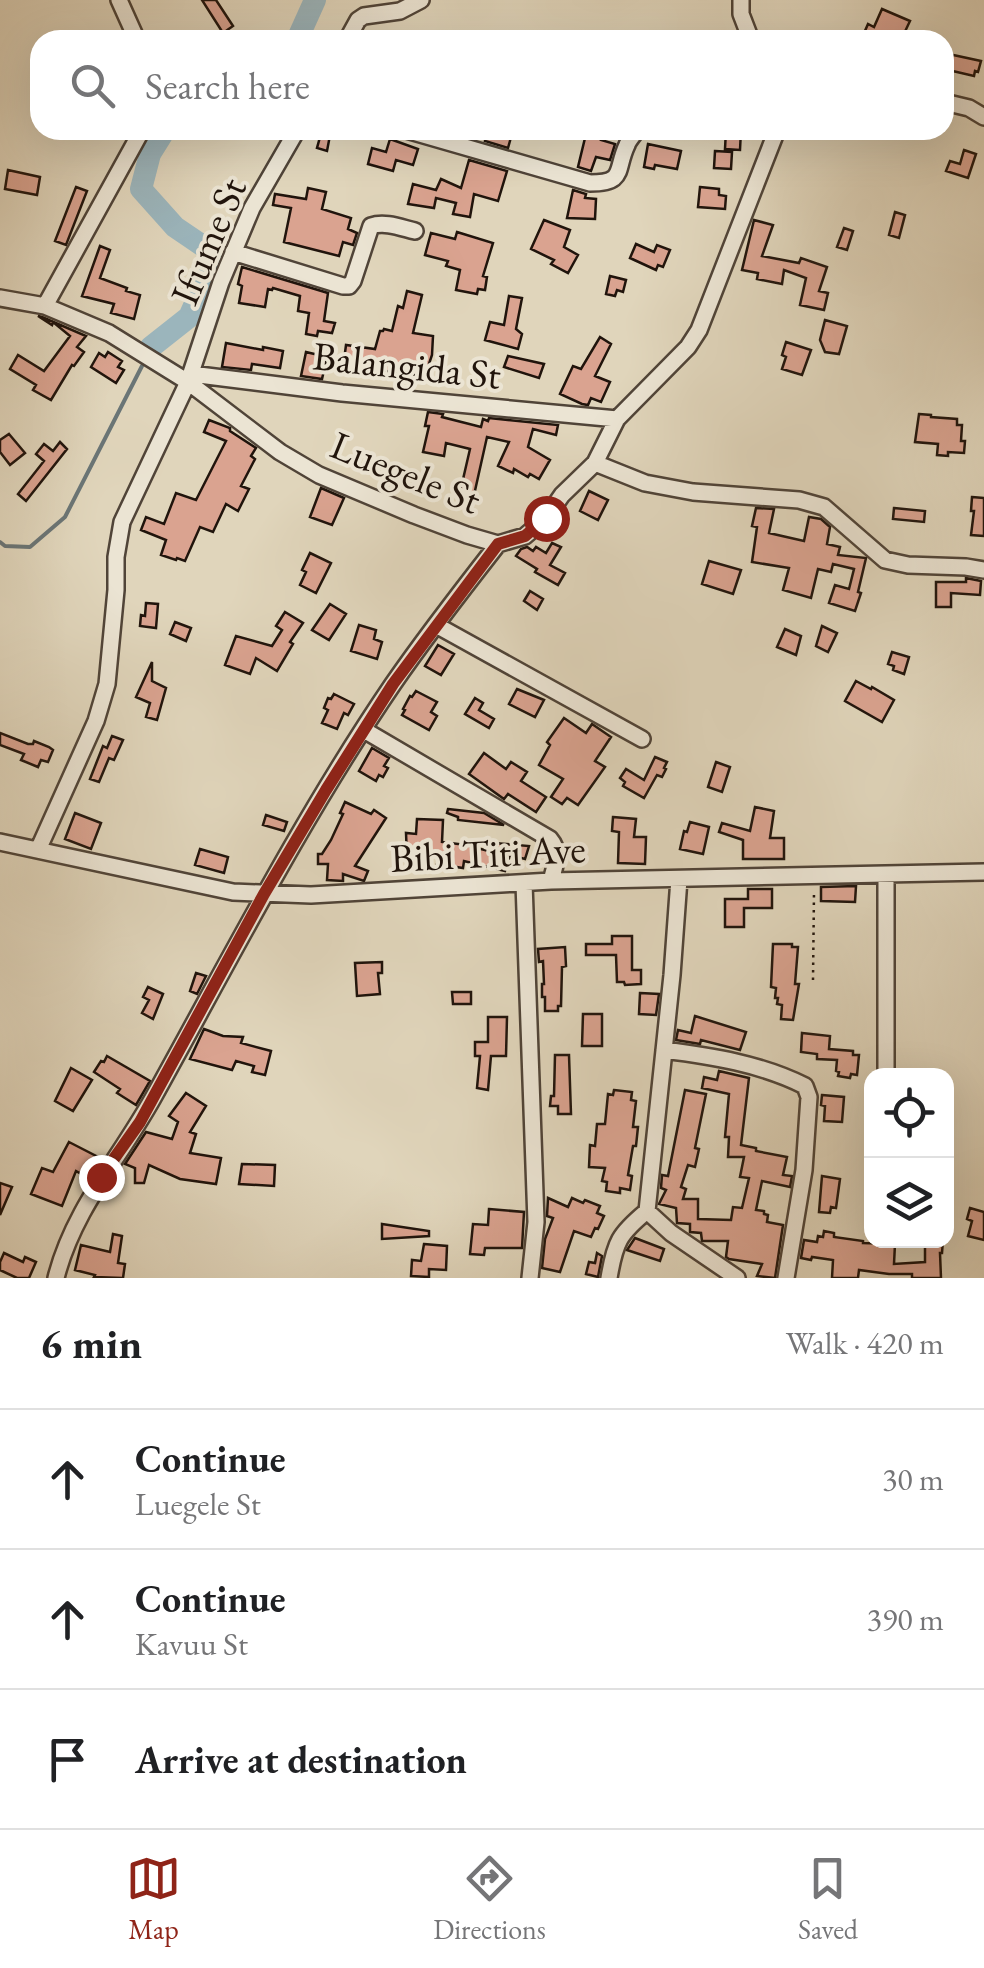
<!DOCTYPE html>
<meta charset="utf-8">
<style>
:root{--surface:#fff;--page:#f2f2f2;--text:#202124;--muted:#757577;--line:#e0e0e0;--accent:#8f2418}
body{margin:0;font-family:"EB Garamond",serif;background:var(--page);color:var(--text)}
.controls{position:absolute;right:30px;bottom:30px;display:grid;overflow:hidden;border-radius:20px;box-shadow:0 10px 40px #0002}
.controls button{width:90px;height:90px;display:grid;place-items:center;padding:0;border:0;border-bottom:2px solid var(--line);background:var(--surface);color:var(--text);font:50px sans-serif}
.stop{position:absolute;width:30px;height:30px;margin:-22px;border:8px solid #8f2418;border-radius:50%;background:#fff}
.stop.end{background:#8f2418;border-color:#fff;box-shadow:0 2px 10px #0008}
.list{margin:0;padding:0;list-style:none}
h2{display:flex;justify-content:space-between;align-items:center;height:130px;margin:0;padding:0 40px;font-size:42px}
h2 small{font-size:32px;font-weight:400;color:var(--muted)}
.list li{display:grid;grid-template-columns:65px 1fr auto;gap:30px;align-items:center;box-sizing:border-box;height:140px;padding:0 40px;border-top:2px solid var(--line)}
.list b{display:block;font-size:38px;white-space:nowrap}
.list p{margin:0;font-size:32px;white-space:nowrap;color:var(--muted)}
.list em{font-size:32px;font-style:normal;color:var(--muted)}
.icon{flex:none;width:55px;height:55px;fill:none;stroke:currentColor;stroke-width:2;stroke-linecap:round;stroke-linejoin:round}
.map{position:relative;flex:none;width:984px;height:1278px;overflow:hidden}
.search{position:absolute;background:var(--surface);box-shadow:0 10px 40px #0002;left:30px;right:30px;top:30px;height:110px;display:flex;align-items:center;gap:25px;box-sizing:border-box;padding:0 35px;border-radius:30px;color:var(--muted);font-size:38px}
.sheet{height:550px;background:var(--surface)}
nav{display:flex;justify-content:space-around;align-items:center;box-sizing:border-box;height:140px;border-top:2px solid var(--line);background:var(--surface);font-size:28px;color:var(--muted)}
nav a{display:grid;justify-items:center;gap:5px}
nav .on{color:var(--accent)}
.map>svg:first-child{display:block}
.lines{fill:none;stroke-linecap:round;stroke-linejoin:round}
.stream{stroke:#6a7576;stroke-width:4}
.river{stroke:#9bb5bc;stroke-width:22}
.building{fill:#daa390;stroke:#20140c;stroke-width:2.5}
.minor-casing{stroke:#504438;stroke-width:20}
.path{stroke:#20140c;stroke-width:2.5;stroke-dasharray:2.5 5;stroke-linecap:butt}
.minor{stroke:#ebe4d3;stroke-width:15}
.route{stroke:#8f2418;stroke-width:12}
.labels{text-anchor:middle;stroke-width:8;stroke-linejoin:round;paint-order:stroke}
.street-label{font-size:40px;fill:#20140c;stroke:#ebe4d3}
</style>
<div class="map">
<svg width="984" height="1278" viewBox="0 0 984 1278">
<rect width="100%" height="100%" fill="#e0d5bb"/>
<filter id="stains"><feTurbulence type="fractalNoise" baseFrequency=".002" numOctaves="4"/><feColorMatrix values="0 0 0 0 .2 0 0 0 0 .09 0 0 0 0 .02 0 0 0 .5 -.17"/></filter>
<radialGradient id="worn" r=".72"><stop offset=".6" stop-color="#630" stop-opacity="0"/><stop offset="1" stop-color="#630" stop-opacity=".3"/></radialGradient>
<g class="lines">
<!-- stream -->
<path class="stream" d="M0 542 5 546 30 547 65 517 142 366"/>
<!-- river -->
<path class="river" d="M297 40 315 0
M151 347 189 317 213 264 209 250 175 227 141 189 150 154 165 130"/>
</g>
<!-- building -->
<path class="building" d="M202 0H216L233 26 223 33Z
M882 9 910 21 901 40H861L868 24 874 27Z
M944 53 981 61 978 72 975 71 974 76 944 69Z
M322 130H331L327 151 317 148Z
M488 130H513L508 148 485 141Z
M726 130H741L740 150 725 149Z
M586 134 602 137 601 140 615 144 610 160 596 157 591 171 578 167Z
M390 139 418 149 413 165 396 160 393 171 368 164 372 148 386 152Z
M648 144 681 151 677 169 655 165 654 169 644 167Z
M964 150 976 154 968 178 946 171 950 161 960 164Z
M715 151 732 152 731 169 714 168Z
M469 160 507 171 498 201 474 194 470 217 453 214 456 203 436 198 434 208 408 204 413 184 436 190 441 179 461 188Z
M8 170 40 177 37 195 5 189Z
M76 187 87 191 66 245 55 241Z
M700 187 719 189V195L726 196 725 209 698 207Z
M308 188 326 192 322 209 351 218 348 229 357 233 353 245 343 242 339 256 284 242 291 208 273 205 275 194 306 199Z
M573 190 586 194 585 198 596 199 595 219 567 218Z
M895 212 905 215 899 238 889 235Z
M544 220 570 230 564 247 578 255 568 273 551 264 554 260 531 249Z
M754 220 773 225 762 256 799 263 801 258 827 267 819 291 828 293 824 310 800 305 806 278 784 270 782 284 757 279 758 273 742 270Z
M844 228 853 231 847 250 837 247Z
M457 232 493 243 483 276 487 277 485 290 478 289 477 294 456 290 460 270 446 266 448 261 425 255 431 233 455 239Z
M636 244 654 252 657 245 670 250 663 267 658 265 656 270 630 258Z
M100 246 110 250 100 278 127 288 126 291 140 295 134 319 111 313 114 304 82 296Z
M242 267 328 293 324 321 335 323 332 333 318 331 317 336 306 334 309 313 298 311 300 296 273 288 272 290 268 289 265 307 239 303 242 286 238 284Z
M610 276 626 280 623 292 617 290 615 296 606 294Z
M407 291 422 295 413 333 433 336 432 355 425 376 370 369V372L343 368 346 345 375 349 380 331H383L384 329 392 331 398 306 403 308Z
M509 296 522 298 516 329 522 334 518 349 485 340 490 322 504 325Z
M38 316 42 317 86 336 77 347 84 352 74 366 72 365 51 400 33 390 36 385 10 369 18 355 44 371 70 336 53 322 52 325Z
M825 320 847 326 839 354 825 352 820 340Z
M600 337 611 344 595 376 610 382 601 402 591 398 588 405 582 404 560 394 573 366 581 369Z
M786 342 811 350 802 375 782 369 786 357 782 355Z
M226 343 263 350V347L283 351 280 368 252 364 251 370 222 367Z
M108 352 122 361 118 367 124 370 116 383 91 367 99 353 105 357Z
M306 352 327 357 322 379 301 376Z
M508 356 544 364 539 378 504 367Z
M428 412 443 414 442 417 481 427 483 419 488 421 489 418 558 425 556 435 533 429 528 447 550 460 539 479 530 474 528 477 514 469 513 473 498 466 509 442 487 437 472 504 458 501 470 449 446 443 444 456 423 452 429 426H425Z
M919 414 931 415V417L957 419V425H962L961 441H965L964 453 948 452V456L937 455 938 444 915 442Z
M209 420 230 428V431L256 448 251 456 255 459 241 486 249 489 238 511 226 504 213 532 200 527 185 561 177 558 176 560 161 555 166 540 141 530 146 517 164 524 176 493 196 500 226 441 204 432Z
M9 434 25 453 10 465 0 452V440Z
M60 442 67 449 26 501 18 494 44 461 36 454 44 444 53 451Z
M321 488 344 498 332 525 310 517Z
M589 491 608 500 598 520 580 511Z
M972 497 984 498V536L971 535 974 511H971Z
M756 508 774 509 769 533 804 541 809 517 821 519 830 527 827 544 840 547 838 555 866 558 858 592 861 593 855 611 829 603 835 585 849 589 854 569 833 564 831 572 818 569 811 598 783 590 789 568 752 562 757 527 752 526Z
M894 508 925 511 924 522 893 519Z
M552 543 561 547 550 565 565 573 558 585 535 572 537 569 516 556 521 549 527 547 533 551 536 547 546 553Z
M310 553 331 563 316 593 300 585 306 572 302 570Z
M709 561 741 570 733 594 702 584Z
M966 578 981 581 980 595 951 593V607H936V582H966Z
M530 591 543 599 537 610 524 601Z
M146 603 158 604 156 628 140 626 141 615 145 616Z
M330 604 346 614 329 640 312 630Z
M285 612 303 623 290 642 293 644 277 671 256 658 250 674 225 665 236 636 272 646 282 630 276 626Z
M175 622 191 628 186 641 170 634Z
M359 625 376 630 374 639 382 642 377 659 351 651Z
M822 626 837 633 828 652 816 646Z
M785 629 801 636 796 655 777 647Z
M438 645 454 654 441 675 425 666Z
M892 652 909 657 904 674 893 670 894 666 888 664Z
M152 662V681L166 688 157 720 146 717 150 703 136 697Z
M856 681 871 689 872 687 894 700 882 722 845 701Z
M517 689 544 700 535 717 509 704Z
M416 691 437 702 431 712 437 716 429 730 402 715 405 710 403 709 410 696 412 697Z
M334 694 354 704 348 715 344 713 337 729 322 723 328 710 324 708 328 698 331 699Z
M475 698 483 703 479 710 494 719 489 728 465 714Z
M564 718 586 733 592 724 611 737 595 761 605 767 578 805 567 798 562 804 551 797 563 779 539 765 550 745 547 742Z
M0 733 28 744H33L34 741 49 747 53 750 48 762 41 760 38 767 21 760 24 754 0 745Z
M112 736 123 740 114 760 109 758 99 782 90 779 103 746 107 748Z
M372 748 389 758 384 766 388 768 383 777 379 775 376 781 359 771Z
M484 753 506 769 511 762 527 772 521 781 546 797 536 812 508 794 504 799 469 774Z
M655 757 667 762 664 768 666 769 662 777 657 775 644 798 623 786 625 782 620 778 626 769 644 780Z
M716 762 730 767 722 792 708 787Z
M345 802 371 814 374 810 386 818 355 866 368 871 364 881 343 874V881L327 880 328 864H318V854H322L331 840 343 814 340 813Z
M755 807 774 811 770 838H784V859H743V840L719 832 722 823 750 831Z
M448 809 484 813 504 825 458 820V817L447 813Z
M75 813 101 823 91 849 65 839Z
M266 815 287 822 284 831 263 825Z
M613 817 636 819 634 837H646L645 864 618 863 619 832 612 831Z
M417 819 443 820 442 842 466 845 492 852 494 843 529 846 525 859 510 855 505 871 464 861 463 868 437 864 439 855 418 854V857H407L406 833 416 834Z
M690 822 709 827 703 854 680 849 684 831 687 832Z
M200 849 228 857 224 873 195 865Z
M856 886 855 902 821 901V887Z
M748 889H772V908H744V927H725V899H748Z
M612 936H632V970H641V984L625 985 624 982H617L616 955H586V944H612Z
M773 944H792V947H798L795 984H799L793 1020 781 1019 782 1005 777 1004 778 998H775L776 988 771 987Z
M565 947 566 966 562 967 561 1006H558V1011H545V997H542V984H544L543 961 539 962 538 949Z
M382 962V973H378L380 994 357 996 355 963Z
M196 973 206 976 197 994 190 991Z
M148 987 163 994 153 1019 142 1013 149 1000 143 997Z
M452 992H471V1004H453Z
M640 993 659 994 656 1015 639 1014Z
M583 1014H602V1046H582Z
M695 1016 746 1032 740 1050 701 1040 700 1044 676 1040 678 1030 691 1033Z
M488 1017H507L506 1056H491L488 1090 477 1088 480 1056H475V1042H488Z
M204 1029 223 1036 243 1037 241 1043 271 1051 265 1075 252 1072 254 1066 236 1061 232 1070 190 1059Z
M802 1033 830 1036 829 1049 853 1051V1055H859L857 1075 851 1074 850 1078 838 1076 839 1072 836 1071 837 1060 817 1059V1054L801 1052Z
M555 1055H569L571 1114H558V1106H550L551 1096H554Z
M107 1056 150 1081 136 1105 117 1093 120 1089 94 1072 101 1061 104 1062Z
M71 1068 92 1080 73 1111 55 1101Z
M719 1071 749 1078 741 1145 756 1148V1151L787 1157 783 1175 792 1176 790 1187 762 1181 756 1210 764 1211V1214L768 1215 767 1222 783 1225 775 1278 757 1276 762 1264 729 1259 726 1257 728 1241H702L701 1233 690 1232V1224L677 1223 676 1208 659 1204 666 1190 661 1188 662 1175 668 1176 685 1090 706 1094 695 1148 699 1149 695 1167 688 1165 681 1187 686 1189 683 1199H698V1219L731 1220 733 1207 742 1208 749 1178 740 1177 744 1157H728L729 1137H725L729 1094 702 1088 704 1077 717 1080Z
M614 1090 632 1092 631 1100 636 1101 633 1127H638L636 1146H633L628 1175 632 1176 630 1190 620 1188V1193L606 1191 607 1182 602 1181 605 1168 589 1167 590 1145 595 1146 597 1124H605L608 1094 613 1095Z
M186 1093 206 1106 190 1132 196 1134 190 1153 221 1158 216 1184 180 1179 149 1165 144 1183H135V1168L125 1164 146 1132 172 1139 178 1122 169 1116Z
M822 1095 844 1097 842 1122 824 1121 825 1106 821 1105Z
M69 1142 100 1158 92 1171 87 1168 83 1175 76 1171 62 1206 31 1194 42 1168 53 1172Z
M242 1164 275 1165 274 1186 239 1184Z
M822 1176 840 1179 836 1208 831 1207 830 1213 819 1212Z
M0 1183 12 1187 0 1215Z
M548 1198 568 1207 572 1198 583 1203 585 1200 600 1206 597 1213 604 1216 598 1229 595 1228 591 1237 574 1231 560 1272 542 1268 545 1239 553 1218 547 1216Z
M970 1208 984 1212V1240L968 1236 972 1221 967 1219Z
M489 1209 524 1212 522 1248H485L484 1255 470 1254 473 1224 488 1225Z
M382 1224 429 1231V1236L382 1239Z
M824 1231 834 1233V1237L863 1241V1243L895 1244 894 1264 925 1262V1242L943 1240 942 1253H940L941 1278H912V1274H889L859 1270 858 1278H832L833 1260 812 1257 811 1260 801 1258 804 1240 817 1242 818 1236 823 1237Z
M113 1234 122 1236 118 1263 125 1264 123 1278 94 1277 95 1275 75 1270 81 1245 110 1252Z
M635 1238 664 1249 660 1261 627 1250Z
M424 1244 447 1246 446 1270 429 1269V1277L411 1276 412 1260 421 1261Z
M4 1253 23 1262 25 1257 36 1262 29 1278H17L0 1270V1262Z
M597 1253 602 1256 598 1277 586 1274 589 1262 595 1263Z"/>
<g class="lines">
<defs>
<path id="minor" d="M119 0 137 40
M741 0V14L751 40
M347 40 358 20 364 16 400 11 421 0
M944 102 969 108 984 117
M406 130 590 183C626 183 615 170 627 145 628 141 635 133 637 130
M233 252 343 286H349L353 281 371 226C385 221 402 228 415 231
M0 298 45 306 109 333 188 382 280 452 319 475 414 515 467 535 498 544 525 536 546 518 562 495 595 463 617 419 688 347 699 330 777 130
M45 306 142 130
M191 374 342 393 617 419
M595 463 645 483 693 492 799 500 824 507 885 560 908 565 966 567 984 570
M436 625 642 739
M364 730 550 839C561 852 555 865 551 881
M0 842 233 892 311 895 551 881 984 872
M38 850 96 721 107 684 116 590V557L122 522 188 382 221 282 252 208 297 130
M679 879 672 975 647 1211 671 1233 737 1278
M524 883 536 1222 530 1278
M664 1050C711 1056 762 1064 805 1086L809 1097 804 1170 786 1278
M886 1076V875
M56 1278C73 1210 119 1159 153 1098 230 959 303 816 393 684 426 636 462 590 498 544
M609 1278C615 1242 619 1234 647 1211"/>
</defs>
<!-- minor casing -->
<use href="#minor" class="minor-casing"/>
<!-- path -->
<path class="path" d="M813 980 814 892"/>
<!-- minor -->
<use href="#minor" class="minor"/>
</g>
<g class="lines">
<!-- route -->
<path class="route" d="M101 1177 140 1122 264 894 326 790 393 684 498 544 525 536 546 518"/>
</g>
<g class="labels">
<!-- street labels -->
<g class="street-label">
<text transform="translate(208 241) rotate(-67)" y="14">Ifume St</text>
<text transform="translate(407 365) rotate(6)" y="14">Balangida St</text>
<text transform="translate(406 472) rotate(22)" y="14">Luegele St</text>
<text transform="translate(488 853) rotate(-3)" y="14">Bibi Titi Ave</text>
</g>
</g>
<rect width="100%" height="100%" filter="url(#stains)"/>
<rect width="100%" height="100%" fill="url(#worn)"/>
</svg>
<div class="controls">
<button><svg class="icon" aria-label="locate" viewBox="0 0 24 24"><circle cx="12" cy="12" r="6"/><path d="M12 2v4M12 18v4M2 12h4M18 12h4"/></svg></button>
<button><svg class="icon" aria-label="layers" viewBox="0 0 24 24"><path d="M12 4l9 5-9 5-9-5zM3 14l9 5 9-5"/></svg></button>
</div>
<div class="stop" style="left:546px;top:518px"></div>
<div class="stop end" style="left:101px;top:1177px"></div>
<div class="search"><svg class="icon" aria-label="search" viewBox="0 0 24 24"><circle cx="10" cy="10" r="6"/><path d="M15 15l6 6"/></svg>Search here</div>
</div>
<section class="sheet">
<h2>6 min<small>Walk · 420 m</small></h2>
<ul class="list">
<li><svg class="icon" aria-label="ahead" viewBox="0 0 24 24"><path d="M12 20V5M6 11l6-6 6 6"/></svg><div><b>Continue</b><p>Luegele St</p></div><em>30 m</em></li>
<li><svg class="icon" aria-label="ahead" viewBox="0 0 24 24"><path d="M12 20V5M6 11l6-6 6 6"/></svg><div><b>Continue</b><p>Kavuu St</p></div><em>390 m</em></li>
<li><svg class="icon" aria-label="arrive" viewBox="0 0 24 24"><path d="M6 21V4h12l-3 4 3 4H6"/></svg><div><b>Arrive at destination</b></div></li>
</ul>
</section>
<nav>
<a class="on"><svg class="icon" aria-label="map" viewBox="0 0 24 24"><path d="M3 6l6-2 6 2 6-2v14l-6 2-6-2-6 2zM9 4v14M15 6v14"/></svg>Map</a>
<a><svg class="icon" aria-label="directions" viewBox="0 0 24 24"><path d="M12 3l9 9-9 9-9-9zM9 14v-3h6M13 9l2 2-2 2"/></svg>Directions</a>
<a><svg class="icon" aria-label="saved" viewBox="0 0 24 24"><path d="M7 4h10v16l-5-4-5 4z"/></svg>Saved</a>
</nav>
